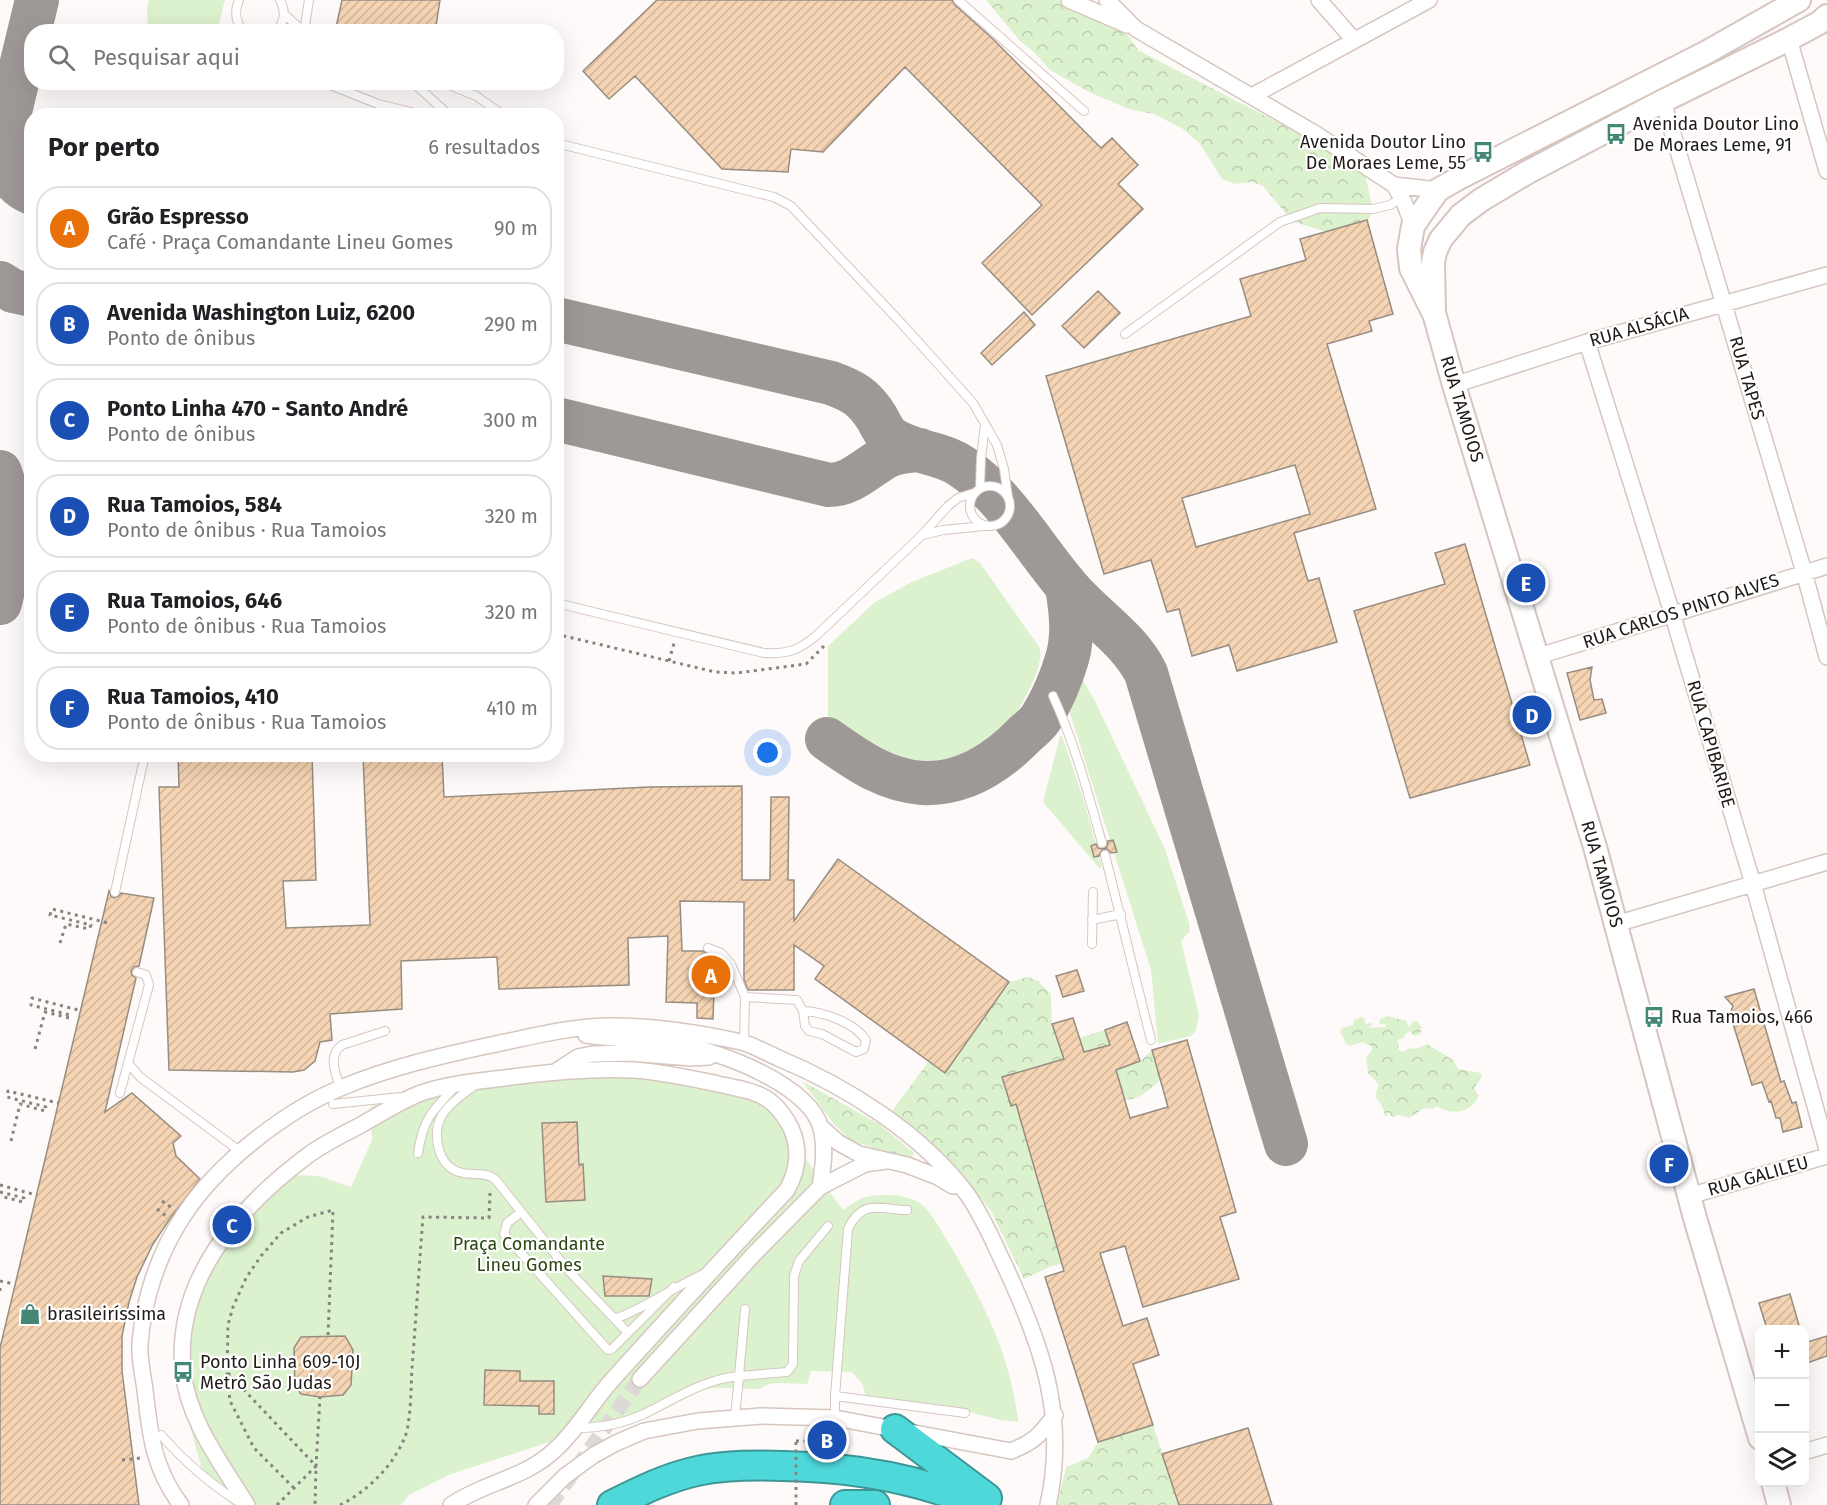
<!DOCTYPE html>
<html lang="pt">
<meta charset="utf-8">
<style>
:root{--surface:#fff;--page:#f2f2f2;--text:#202124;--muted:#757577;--line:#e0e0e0;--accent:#458777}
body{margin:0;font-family:"Fira Sans",sans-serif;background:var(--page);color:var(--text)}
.controls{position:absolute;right:18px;bottom:18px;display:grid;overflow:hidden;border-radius:12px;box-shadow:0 6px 24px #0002}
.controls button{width:54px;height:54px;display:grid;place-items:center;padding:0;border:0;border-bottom:2px solid var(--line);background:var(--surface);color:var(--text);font:30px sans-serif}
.you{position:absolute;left:768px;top:753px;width:21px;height:21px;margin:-15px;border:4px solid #fff;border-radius:50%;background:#1a73e8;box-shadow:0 0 0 9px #1a73e833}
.badge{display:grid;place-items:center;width:39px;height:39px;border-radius:50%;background:var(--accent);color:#fff;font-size:20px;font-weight:700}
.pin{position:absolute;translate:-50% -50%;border:3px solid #fff;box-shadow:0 2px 6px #0006}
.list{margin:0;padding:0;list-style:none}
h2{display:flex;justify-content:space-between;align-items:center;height:78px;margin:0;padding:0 24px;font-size:26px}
h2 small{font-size:20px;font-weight:400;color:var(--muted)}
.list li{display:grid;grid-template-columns:39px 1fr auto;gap:18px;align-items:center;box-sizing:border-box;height:84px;margin:0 12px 12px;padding:0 12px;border:2px solid var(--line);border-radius:24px}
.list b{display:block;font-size:22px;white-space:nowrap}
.list p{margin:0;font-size:20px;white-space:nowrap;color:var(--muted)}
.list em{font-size:20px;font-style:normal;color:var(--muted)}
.icon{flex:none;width:33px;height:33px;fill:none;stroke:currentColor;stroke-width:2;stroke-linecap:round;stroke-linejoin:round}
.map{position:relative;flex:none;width:1827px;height:1505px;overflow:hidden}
.search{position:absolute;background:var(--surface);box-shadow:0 6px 24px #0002;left:24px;top:24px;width:540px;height:66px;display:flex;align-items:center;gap:15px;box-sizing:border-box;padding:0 21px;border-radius:24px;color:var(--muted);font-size:22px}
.panel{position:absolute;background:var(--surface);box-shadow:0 6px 24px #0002;left:24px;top:108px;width:540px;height:654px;border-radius:24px}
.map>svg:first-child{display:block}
.green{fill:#dcf1ce}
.forest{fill:url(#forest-crowns);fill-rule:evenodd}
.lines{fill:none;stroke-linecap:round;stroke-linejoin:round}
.taxiway{stroke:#9e9997;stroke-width:44}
.building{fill:url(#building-hatch);stroke:#978d82;stroke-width:1.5;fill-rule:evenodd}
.street-tunnel{stroke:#ddd9d7;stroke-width:15;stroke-dasharray:15 8;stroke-linecap:butt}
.lane-casing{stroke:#d6c6bf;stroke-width:10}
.street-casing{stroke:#d6c6bf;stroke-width:18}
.secondary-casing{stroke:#d6c6bf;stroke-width:26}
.highway-casing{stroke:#3e9696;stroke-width:32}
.path{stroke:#888381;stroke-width:3;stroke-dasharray:3 4.5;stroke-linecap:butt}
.lane{stroke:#fff;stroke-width:8}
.street{stroke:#fff;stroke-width:15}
.secondary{stroke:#fff;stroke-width:22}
.highway{stroke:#4ed8da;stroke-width:28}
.path-bridge{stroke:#888381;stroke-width:3;stroke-dasharray:3 4.5;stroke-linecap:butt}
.labels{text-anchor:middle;stroke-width:4.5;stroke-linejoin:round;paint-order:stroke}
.poi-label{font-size:18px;fill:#211b18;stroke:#fff;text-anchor:start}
.street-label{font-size:18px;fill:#211b18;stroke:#fff}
.park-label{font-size:18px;fill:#2c4812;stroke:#fff}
</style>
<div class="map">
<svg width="1827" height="1505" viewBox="0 0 1827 1505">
<defs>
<pattern id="forest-crowns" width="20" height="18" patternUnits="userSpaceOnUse" patternTransform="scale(1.5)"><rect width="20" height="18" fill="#dcf1ce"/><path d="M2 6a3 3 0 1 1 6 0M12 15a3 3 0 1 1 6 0" fill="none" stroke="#bcceb0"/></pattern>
<pattern id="building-hatch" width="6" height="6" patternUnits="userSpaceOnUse" patternTransform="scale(1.5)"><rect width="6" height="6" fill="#f5d4b3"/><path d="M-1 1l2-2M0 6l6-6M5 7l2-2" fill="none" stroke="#d2b599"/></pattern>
</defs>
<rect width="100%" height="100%" fill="#fefaf9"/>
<!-- green -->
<path class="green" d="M149 0H225L217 31 148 32 147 10Z
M972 558 980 563 1040 648C1043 664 1031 686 1024 700 1014 719 1000 732 983 743 970 751 956 760 941 762 901 768 856 742 828 717V646L875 602 912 582Z
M1079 674 1094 699 1165 849 1189 923 1190 931 1181 941 1199 1015 1196 1030 1191 1036 1158 1044 1151 970 1068 707 1075 680Z
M1060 736H1062L1084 801 1102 867 1099 868 1043 802Z
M533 1067 677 1068 729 1079 763 1093 802 1154 843 1210C849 1206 856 1201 862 1198 877 1193 903 1194 916 1201 930 1208 939 1228 947 1240 980 1295 1012 1357 1018 1422L1000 1420 938 1404 908 1403 865 1396C865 1385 859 1379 851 1372L811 1371 807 1384 778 1383 769 1384 760 1389 715 1388 704 1389 645 1417 574 1434 451 1474 409 1495 401 1505H232L211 1484 202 1470 189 1423 181 1372 208 1253 293 1175 319 1176 351 1187 372 1140 370 1107 422 1088 495 1071Z"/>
<!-- forest -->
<path class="forest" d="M986 0H1057L1127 34 1138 50 1285 126 1365 175 1373 209 1368 222 1358 227 1342 232 1323 231 1298 223 1288 216 1263 186 1252 182 1235 184 1222 179 1200 144 1183 129 1154 114 1129 109 1091 93 1050 70 1034 52 1020 41Z
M1028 977 1038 981 1051 994 1052 1024 1059 1044 1105 1030 1118 1069 1140 1061 1152 1050 1160 1080C1149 1090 1141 1099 1125 1100L1122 1091 1020 1120 1062 1264 1052 1266 1024 1279 991 1211 963 1177 892 1111 929 1061 945 1072 1009 982ZM1100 1048 1109 1076 1011 1105 1003 1077Z
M1387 1016C1394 1017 1399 1020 1406 1020L1409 1028 1412 1022 1417 1021 1422 1028 1420 1034 1415 1036 1409 1031 1402 1039 1396 1040 1399 1043 1398 1049 1403 1052 1410 1048 1416 1049 1427 1044 1453 1060 1458 1069 1481 1073 1482 1077 1474 1088 1479 1096C1471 1113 1451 1116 1437 1106L1433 1109 1424 1108 1409 1118 1399 1115 1392 1117 1388 1112 1387 1116H1385L1383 1108 1375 1096 1379 1085 1368 1073 1366 1057 1372 1050 1371 1046 1363 1042 1350 1046 1346 1044 1340 1031 1342 1028 1353 1025 1354 1020 1361 1017 1365 1019V1024L1372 1023V1025L1369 1027 1371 1028 1386 1027V1024H1379L1380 1019Z
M802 1081 879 1124 914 1153 910 1161 850 1140 834 1124Z
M1153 1425 1179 1505H1057L1066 1467 1088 1458 1098 1442Z"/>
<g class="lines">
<!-- taxiway -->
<path class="taxiway" d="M2 123C7 151 0 180 32 193
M0 153 37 0
M0 283 13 291 32 295
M556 319 831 383C853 391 864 397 877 418 880 424 884 432 889 437 910 453 939 451 961 466 1005 495 1032 545 1066 585 1091 616 1128 637 1146 673L1286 1144
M556 419 829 485C852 485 868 466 888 456 899 451 909 451 920 450
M0 472 16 520V536L0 603
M827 739C857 760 884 780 922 783 963 785 997 763 1025 734 1031 729 1037 724 1041 718 1052 700 1061 679 1067 659 1074 635 1071 611 1067 587"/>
</g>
<!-- building -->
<path class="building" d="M342 0H440L435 32H335Z
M657 0H952L954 4 993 39 1101 148 1112 138 1138 165 1118 184 1143 209 1032 315 982 263 1042 205 905 67 823 152 791 149 788 172 722 169 635 76 609 99 583 71Z
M1367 220 1393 314 1369 321 1372 331 1327 344 1376 509 1294 533 1308 581 1319 578 1337 642 1237 671 1229 645 1192 656 1179 609 1167 612 1151 560 1104 574 1046 376 1251 316 1240 279 1306 260 1300 239ZM1295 465 1310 514 1196 547 1182 498Z
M1098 291 1120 313 1084 348 1062 326Z
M1024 312 1035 325 992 365 981 353Z
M1465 544 1530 765 1410 798 1354 611 1445 584 1435 553Z
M1592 667 1590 680 1594 700 1602 699 1606 713 1580 720 1567 673Z
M178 754H312L316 880 283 881 286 928 370 925 363 754H442L444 797 649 787 742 786V880H770L771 797H789L788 880H794V921L838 859 1009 982 945 1073 815 979 824 966 794 945V990H748L744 980V902L680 901 682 951H703L715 957 713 1019 697 1018V1003L666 1002 668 936 628 938 629 985 499 989 497 957 401 961 402 1009 330 1014 332 1040 320 1042 315 1061 304 1070 293 1072 169 1070 159 787H179Z
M1113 840 1117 852 1111 853 1107 849H1103L1099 856 1094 857 1091 846 1096 844 1098 848 1103 849 1107 847 1108 841Z
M109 891 111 896 114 898 119 896 121 893 154 898 139 966 134 967 131 971 132 975 136 978 105 1112 132 1093 181 1136 173 1143 176 1156 200 1179 169 1220 153 1244 137 1277 129 1302 122 1336V1371L139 1505H0V1348Z
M1077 970 1084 991 1063 997 1056 976Z
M1754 989 1781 1082 1784 1081 1792 1103 1796 1102 1802 1127 1783 1132 1780 1118H1776L1771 1101 1769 1102 1762 1082 1752 1085 1730 1014 1733 1006 1725 997Z
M1073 1018 1084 1052 1110 1045 1105 1030 1127 1022 1140 1061 1116 1070 1130 1118 1168 1107 1152 1050 1187 1040 1236 1212 1220 1217 1239 1279 1143 1307 1125 1246 1100 1253 1123 1326 1147 1318 1159 1355 1133 1364 1153 1425 1098 1442 1045 1277 1064 1271 1016 1104 1011 1106 1002 1077 1064 1059 1052 1024Z
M577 1122 579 1165 583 1164 585 1200 546 1202 542 1123Z
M603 1276 652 1279 649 1296H605Z
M1790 1294 1800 1329H1767L1759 1303Z
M345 1336 353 1350 351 1385 343 1395 320 1397 301 1394 295 1386 294 1348 301 1337Z
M1827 1336V1356L1804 1364V1343Z
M485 1370 520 1371V1381H554V1414H539V1406L484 1405Z
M1248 1428 1272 1505H1179L1162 1454Z"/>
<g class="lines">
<!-- street-tunnel -->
<path class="street-tunnel" d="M550 1505 640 1379"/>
<defs>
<path id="lane" d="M239 0C234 12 235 22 244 32
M958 0 1084 111
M284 14 304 32
M276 32C285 22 286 11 280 0
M304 32 309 0
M323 82 378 104 427 116
M410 82 417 86 450 116
M442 82 476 96 505 116
M556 143 757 193 774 197 791 206 903 325 973 403 997 445 1004 469 1008 497
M1125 334 1280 222 1320 208 1373 209 1390 205 1403 197
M970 506a20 20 0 1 1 40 0a20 20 0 1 1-40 0Z
M980 488 981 458 985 425
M923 535 943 530 984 526
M556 603 764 653C788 654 798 651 817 635L921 536 948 506 958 498 974 493
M1053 696C1075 744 1088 793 1102 843
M1105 855 1151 1040
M115 892 145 754
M1092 920 1121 914
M1092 944 1093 892
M708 948 721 953 731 964 745 997 744 1043
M745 997 797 1000 803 1011C823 1012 854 1022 866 1040L864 1049 856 1052 822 1034 809 1031 805 1026 803 1011
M128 1063 140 1077 241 1152
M477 1084C465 1092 450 1103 442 1115 432 1133 437 1165 459 1172 471 1176 484 1171 495 1179L567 1269 628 1333
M340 1088C336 1073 327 1056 342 1045L385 1031
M120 1093 149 985 146 975 137 972
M333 1104 401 1097
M418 1153C423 1119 432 1111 455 1087
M521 1212 507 1223 504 1234 608 1350 612 1349 674 1287
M615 1319C645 1308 671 1289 701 1275
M835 1396 965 1413
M735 1417 739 1376 787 1372 793 1364 794 1276 799 1261 828 1226
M835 1418V1396L848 1229C862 1199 879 1209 907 1210
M576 1428C600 1428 622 1424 644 1414 675 1399 704 1379 739 1376L745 1309
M161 1435C184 1461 211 1485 242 1504"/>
<path id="street" d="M1069 0 1127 25
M1107 0 1136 29 1316 134 1394 185 1438 190
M1319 0 1354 40
M1789 39 1827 171
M1252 96 1429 0
M1663 101 1804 572 1827 657
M1394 185 1404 202 1413 226
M1587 342 1672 613 1753 884 1827 1149
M1454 385 1587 342 1827 275
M1536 657 1827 566
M1616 924 1827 862
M586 1035C617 1039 650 1040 681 1045 722 1052 809 1085 821 1128 826 1148 823 1168 820 1187
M555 1072 578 1057 592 1054 630 1053 691 1058 709 1057
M821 1127 839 1143 859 1154 907 1165 938 1177 953 1186
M1689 1196 1827 1156
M640 1379 754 1254 820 1187 865 1164 886 1161
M1804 1452 1827 1445
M181 1505C153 1468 150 1434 145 1390 143 1375 139 1359 140 1344 143 1300 159 1252 184 1215 218 1163 286 1110 343 1087 391 1067 440 1056 491 1045 531 1037 570 1026 612 1026 654 1026 700 1033 741 1042 753 1045 765 1052 776 1057 846 1086 921 1133 967 1194 982 1215 992 1239 1003 1262 1041 1343 1068 1415 1048 1505
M247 1505C222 1464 188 1421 183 1371 174 1280 239 1207 307 1156 323 1144 342 1135 359 1126 379 1115 400 1101 421 1093 447 1084 477 1081 504 1078 548 1072 591 1068 634 1070 663 1072 690 1078 718 1084 735 1088 755 1090 770 1101 779 1108 786 1118 791 1128 801 1150 798 1170 787 1190 728 1252 671 1315 613 1379 591 1403 575 1434 549 1455 520 1479 481 1484 451 1505
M536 1505 565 1476 594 1455 616 1443 644 1431 698 1421 761 1416 835 1418 1011 1451C1034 1442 1040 1435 1055 1415"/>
<path id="secondary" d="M1433 312 1411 268 1409 249 1413 226 1430 201 1438 190 1459 178 1707 52 1799 0
M1760 1438 1695 1218 1595 847 1454 385 1434 313 1433 263 1435 252 1441 239 1461 215 1481 200 1528 172 1663 101 1789 39 1819 23 1827 16
M1773 1482 1779 1505"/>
<path id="highway" d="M895 1429 987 1498
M612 1505C640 1491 666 1478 697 1471 725 1465 755 1465 783 1466 850 1467 918 1478 980 1505
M845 1505H875"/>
</defs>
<!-- lane casing -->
<use href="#lane" class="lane-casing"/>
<!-- street casing -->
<use href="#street" class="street-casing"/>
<!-- secondary casing -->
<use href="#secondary" class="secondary-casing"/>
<!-- highway casing -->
<use href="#highway" class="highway-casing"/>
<!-- path -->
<path class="path" d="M556 634 715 672 737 673 806 664 826 644
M669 661 674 643
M60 943 66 924 89 929 91 925 50 915 52 909 108 923
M35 1049 45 1012 69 1018 70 1015 31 1005 32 998 82 1011
M11 1141 20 1104 45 1111 46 1107 7 1097 8 1091 58 1103
M0 1185 36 1195
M0 1192 24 1198 23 1202 0 1196
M162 1201 172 1208
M157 1209 166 1216
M0 1281 14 1284
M0 1288V1291
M228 1373 316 1466 320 1397
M796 1441H816L815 1432
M122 1460 141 1458
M294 1488 254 1448 230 1401 227 1372 228 1325 233 1307 246 1278 261 1256 281 1233 308 1217 333 1210 328 1336
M277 1505 316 1466 315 1505
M340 1505C368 1491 393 1466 405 1437 411 1421 411 1386 412 1368 416 1318 419 1267 423 1217L489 1218 490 1192"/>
<!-- lane -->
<use href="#lane" class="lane"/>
<!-- street -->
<use href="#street" class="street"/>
<!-- secondary -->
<use href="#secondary" class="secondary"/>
<!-- highway -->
<use href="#highway" class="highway"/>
<!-- path-bridge -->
<path class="path-bridge" d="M796 1505V1441"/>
</g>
<!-- icons -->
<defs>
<symbol id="bus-bare" viewBox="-9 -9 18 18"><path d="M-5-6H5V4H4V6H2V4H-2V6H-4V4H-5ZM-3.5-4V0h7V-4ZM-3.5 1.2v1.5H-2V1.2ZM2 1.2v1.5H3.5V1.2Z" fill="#458777" stroke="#fff" stroke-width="2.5" paint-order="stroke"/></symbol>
<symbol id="shop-bare" viewBox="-9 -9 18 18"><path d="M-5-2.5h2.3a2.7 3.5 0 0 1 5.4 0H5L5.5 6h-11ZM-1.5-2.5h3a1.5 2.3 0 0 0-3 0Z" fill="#458777" stroke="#fff" stroke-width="2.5" paint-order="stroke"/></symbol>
</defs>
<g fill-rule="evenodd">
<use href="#bus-bare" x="1601" y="119" width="30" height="30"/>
<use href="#bus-bare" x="1468" y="137" width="30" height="30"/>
<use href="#bus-bare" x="1639" y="1002" width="30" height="30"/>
<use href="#shop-bare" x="15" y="1299" width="30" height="30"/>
<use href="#bus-bare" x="168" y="1357" width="30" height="30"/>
</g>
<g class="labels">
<!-- poi labels -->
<g class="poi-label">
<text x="1633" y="130">Avenida Doutor Lino<tspan x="1633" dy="21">De Moraes Leme, 91</tspan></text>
<text x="1466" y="148" text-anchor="end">Avenida Doutor Lino<tspan x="1466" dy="21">De Moraes Leme, 55</tspan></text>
<text x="1671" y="1023">Rua Tamoios, 466</text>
<text x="47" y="1320">brasileiríssima</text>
<text x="200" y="1368">Ponto Linha 609-10J<tspan x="200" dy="21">Metrô São Judas</tspan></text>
</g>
<!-- street labels -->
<g class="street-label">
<text transform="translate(1639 327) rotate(-16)" y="6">RUA ALSÁCIA</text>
<text transform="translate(1747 378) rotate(74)" y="6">RUA TAPES</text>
<text transform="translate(1462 409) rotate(73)" y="6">RUA TAMOIOS</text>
<text transform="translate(1681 611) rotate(-18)" y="6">RUA CARLOS PINTO ALVES</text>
<text transform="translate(1711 744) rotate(74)" y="6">RUA CAPIBARIBE</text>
<text transform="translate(1602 874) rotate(74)" y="6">RUA TAMOIOS</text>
<text transform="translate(1758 1176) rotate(-16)" y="6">RUA GALILEU</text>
</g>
<!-- park labels -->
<g class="park-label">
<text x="529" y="1250">Praça Comandante<tspan x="529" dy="21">Lineu Gomes</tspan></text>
</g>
</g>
</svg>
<div class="controls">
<button>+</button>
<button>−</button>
<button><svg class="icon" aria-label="layers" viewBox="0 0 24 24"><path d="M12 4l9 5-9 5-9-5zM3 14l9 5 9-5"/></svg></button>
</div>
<div class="you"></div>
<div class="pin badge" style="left:711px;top:975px;background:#e8710a">A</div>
<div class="pin badge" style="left:827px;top:1440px;background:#1a4fb4">B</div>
<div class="pin badge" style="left:232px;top:1225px;background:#1a4fb4">C</div>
<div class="pin badge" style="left:1532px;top:715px;background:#1a4fb4">D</div>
<div class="pin badge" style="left:1526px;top:583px;background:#1a4fb4">E</div>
<div class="pin badge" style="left:1669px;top:1164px;background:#1a4fb4">F</div>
<div class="search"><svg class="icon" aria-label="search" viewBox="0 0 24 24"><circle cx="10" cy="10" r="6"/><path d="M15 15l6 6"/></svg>Pesquisar aqui</div>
<section class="panel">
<h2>Por perto<small>6 resultados</small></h2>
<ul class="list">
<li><span class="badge" style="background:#e8710a">A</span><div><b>Grão Espresso</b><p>Café · Praça Comandante Lineu Gomes</p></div><em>90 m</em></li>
<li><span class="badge" style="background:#1a4fb4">B</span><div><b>Avenida Washington Luiz, 6200</b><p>Ponto de ônibus</p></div><em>290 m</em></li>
<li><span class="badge" style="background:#1a4fb4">C</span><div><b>Ponto Linha 470 - Santo André</b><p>Ponto de ônibus</p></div><em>300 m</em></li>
<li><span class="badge" style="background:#1a4fb4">D</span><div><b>Rua Tamoios, 584</b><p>Ponto de ônibus · Rua Tamoios</p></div><em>320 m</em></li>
<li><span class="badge" style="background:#1a4fb4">E</span><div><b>Rua Tamoios, 646</b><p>Ponto de ônibus · Rua Tamoios</p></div><em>320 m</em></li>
<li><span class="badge" style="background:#1a4fb4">F</span><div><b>Rua Tamoios, 410</b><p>Ponto de ônibus · Rua Tamoios</p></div><em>410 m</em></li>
</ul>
</section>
</div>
